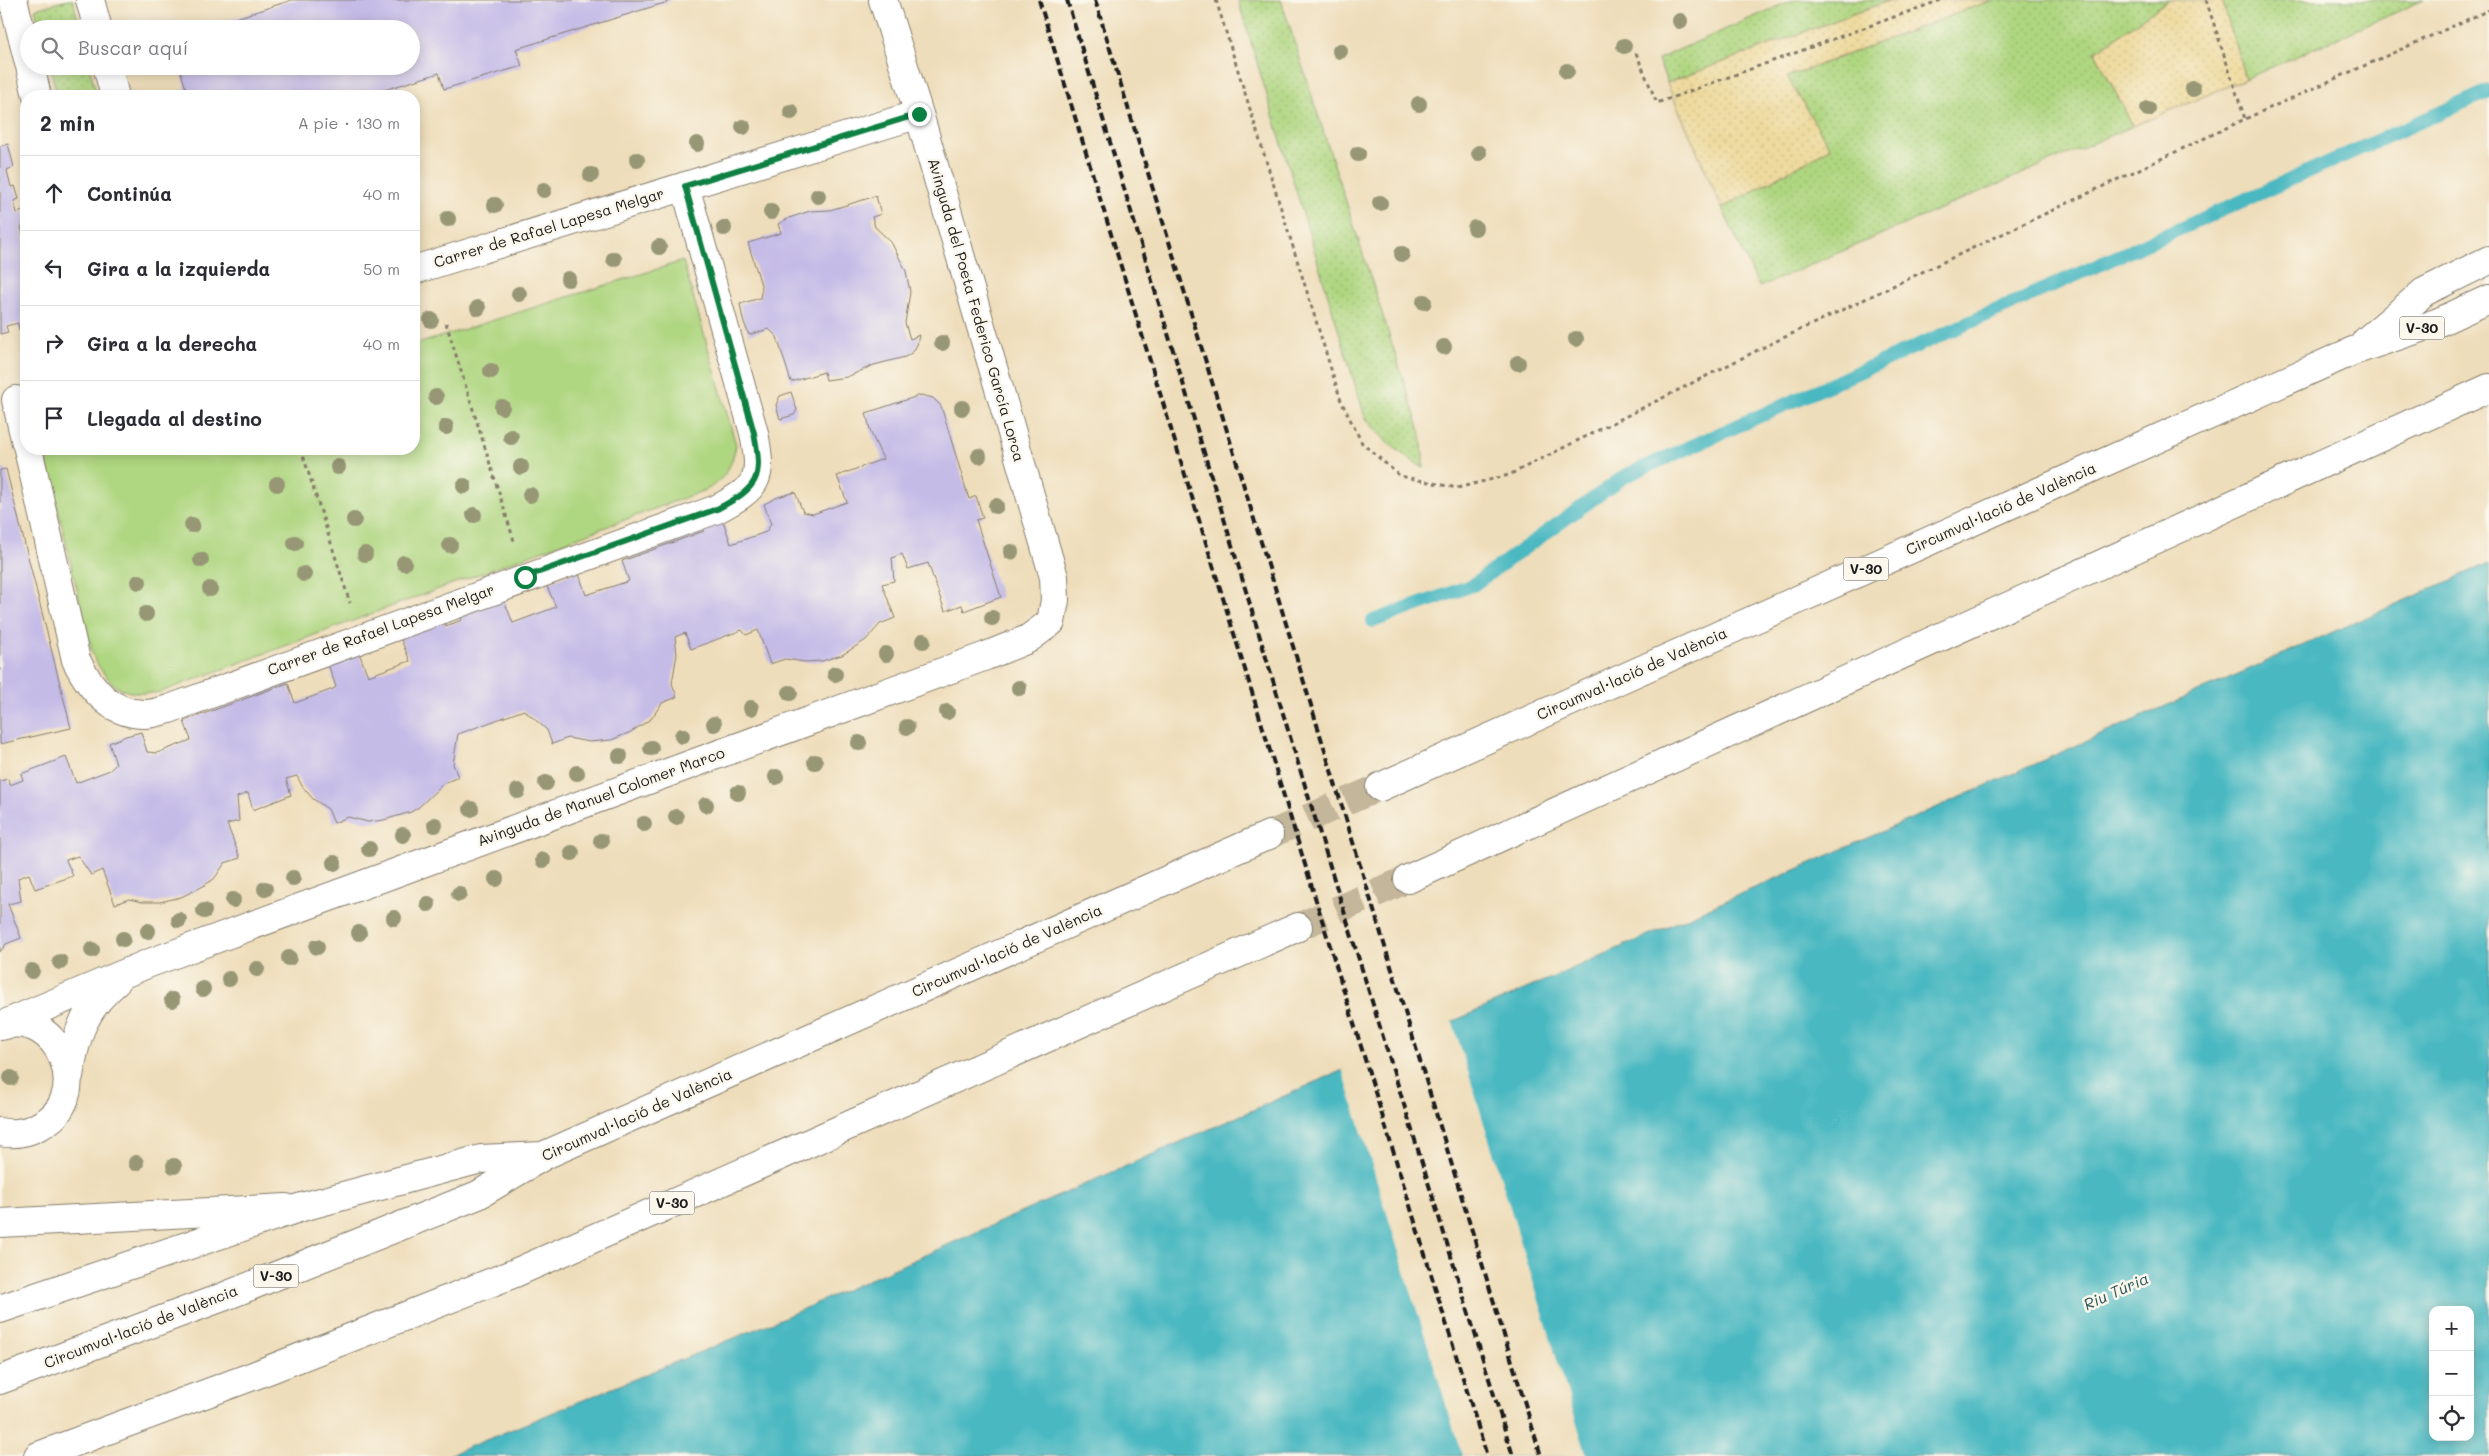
<!DOCTYPE html>
<html lang="es">
<meta charset="utf-8">
<style>
:root{--surface:#fff;--page:#f2f2f3;--text:#2b2b33;--muted:#7c7c81;--line:#e1e1e2}
body{margin:0;font-family:Mali,sans-serif;background:var(--page);color:var(--text)}
.controls{position:absolute;right:15px;bottom:15px;display:grid;overflow:hidden;border-radius:10px;box-shadow:0 2px 12px #0003}
.controls button{width:45px;height:45px;display:grid;place-items:center;padding:0;border:0;border-bottom:1px solid var(--line);background:var(--surface);color:var(--text);font:25px sans-serif}
.stop{position:absolute;width:15px;height:15px;margin:-11px;border:4px solid #0b8043;border-radius:50%;background:#fff}
.stop.end{background:#0b8043;border-color:#fff;box-shadow:0 1px 5px #0008}
.list{margin:0;padding:0;list-style:none}
h2{display:flex;justify-content:space-between;align-items:center;height:65px;margin:0;padding:0 20px;font-size:21px}
h2 small{font-size:16px;font-weight:400;color:var(--muted)}
.list li{display:grid;grid-template-columns:32px 1fr auto;gap:15px;align-items:center;box-sizing:border-box;height:75px;padding:0 20px;border-top:1px solid var(--line)}
.list b{display:block;font-size:19px;white-space:nowrap}
.list em{font-size:16px;font-style:normal;color:var(--muted)}
.icon{flex:none;width:28px;height:28px;fill:none;stroke:currentColor;stroke-width:2;stroke-linecap:round;stroke-linejoin:round}
.map{position:relative;flex:none;width:2489px;height:1456px;overflow:hidden}
.search{position:absolute;background:var(--surface);box-shadow:0 2px 12px #0003;left:20px;top:20px;width:400px;height:55px;display:flex;align-items:center;gap:12px;box-sizing:border-box;padding:0 18px;border-radius:28px;color:var(--muted);font-size:19px}
.panel{position:absolute;background:var(--surface);box-shadow:0 2px 12px #0003;left:20px;top:90px;width:400px;height:365px;border-radius:20px}
.map>svg:first-child{display:block}
.grass{fill:url(#grass-dots);stroke:#66794e}
.sand{fill:url(#sand-dots);stroke:#857b5d}
.green{fill:#afd680;stroke:#66794e}
.water{fill:#49b8c1;stroke:#326a6e;fill-rule:evenodd}
.pier{fill:#eeddba}
.lines{fill:none;stroke-linecap:round;stroke-linejoin:round}
.stream{stroke:#49b8c1;stroke-width:14}
.building{fill:#c4bbe7}
.highway-tunnel{stroke:#c4b69a;stroke-width:28;stroke-dasharray:28 14;stroke-linecap:butt}
.street-casing{stroke:#857c6b;stroke-width:30}
.secondary-casing{stroke:#857c6b;stroke-width:30}
.highway-casing{stroke:#857c6b;stroke-width:30}
.path{stroke:#857c6b;stroke-width:3;stroke-dasharray:4 4;stroke-linecap:butt}
.street{stroke:#fff;stroke-width:28}
.secondary{stroke:#fff;stroke-width:28}
.highway{stroke:#fff;stroke-width:28}
.rail{stroke:#1c1c1c;stroke-width:4;stroke-dasharray:8 4;stroke-linecap:butt}
.tree{fill:#979776}
.route{stroke:#0b8043;stroke-width:6}
.labels{text-anchor:middle;stroke-width:5;stroke-linejoin:round;paint-order:stroke}
.shield{fill:#fbf7ec;stroke:#5f5e5a;stroke-width:1}
.shield-label{font-size:14px;font-weight:bold;fill:#1c1c1c}
.street-label{font-size:15px;fill:#1c1c1c;stroke:#fbf7ec}
.water-label{font-size:16px;font-style:italic;fill:#2e5a5e;stroke:#fbf7ec}
</style>
<div class="map">
<svg width="2489" height="1456" viewBox="0 0 2489 1456">
<defs>
<pattern id="grass-dots" width="8" height="8" patternUnits="userSpaceOnUse" patternTransform="scale(1.25)"><rect width="8" height="8" fill="#afd680"/><path d="M2 2h.1M6 6h.1" fill="none" stroke="#96b76e" stroke-width="1.8" stroke-linecap="round"/></pattern>
<pattern id="sand-dots" width="8" height="8" patternUnits="userSpaceOnUse" patternTransform="scale(1.25)"><rect width="8" height="8" fill="#eeda9e"/><path d="M2 2h.1M6 6h.1" fill="none" stroke="#ccba88" stroke-width="1.8" stroke-linecap="round"/></pattern>
</defs>
<rect width="100%" height="100%" fill="#fbf7ec"/>
<filter id="ink" filterUnits="userSpaceOnUse"><feTurbulence type="fractalNoise" baseFrequency=".02" numOctaves="2"/><feDisplacementMap in="SourceGraphic" scale="10" xChannelSelector="R" yChannelSelector="G"/><feConvolveMatrix kernelMatrix="1 2 1 2 8 2 1 2 1" color-interpolation-filters="sRGB"/></filter>
<filter id="wash" filterUnits="userSpaceOnUse"><feTurbulence type="fractalNoise" baseFrequency=".0096" numOctaves="4" result="noise"/><feDisplacementMap in="SourceGraphic" scale="20" xChannelSelector="R" yChannelSelector="G"/><feGaussianBlur stdDeviation="1.12" result="paint"/><feColorMatrix in="noise" values="0 0 0 0 0 0 0 0 0 0 0 0 0 0 0 0 0 1.4 0 .05"/><feComposite in="paint" operator="in"/></filter>
<g filter="url(#wash)">
<rect width="100%" height="100%" fill="#eeddba"/>
<!-- grass -->
<path class="grass" d="M68 0H73L80 29H40L35 9Z
M1238 0H1281L1421 434 1424 468C1399 453 1383 441 1365 417Z
M1792 0H1891L1667 83 1658 59Z
M1992 0H2169L2095 52 2133 126 1759 287 1722 208 1830 148 1787 77Z
M2222 0H2424L2245 79Z
M50 66H89L97 96H57Z"/>
<!-- sand -->
<path class="sand" d="M1891 0H1992L1787 77 1830 148 1722 208 1667 83Z
M2169 0H2222L2245 79 2133 126 2095 52Z"/>
<!-- green -->
<path class="green" d="M683 261 736 445C731 467 727 476 708 489L161 692C124 697 110 688 93 656L46 460 83 449H414V345Z"/>
<!-- water -->
<path class="water" d="M2489 563V1456H447L778 1320ZM2433 1310H2470V1437H2433Z"/>
<!-- pier -->
<path class="pier" d="M1452 1020 1587 1456H1462L1342 1068Z"/>
<g class="lines">
<!-- stream -->
<path class="stream" d="M1373 621 1473 585 1625 476 2489 91"/>
</g>
<g id="blocks">
<!-- building -->
<path class="building" d="M292 0H674L516 49 522 66 444 89 439 73 365 96H174L173 94 186 89 179 66H411V29H202Z
M8 144 14 167 7 170 11 187 15 186 19 199 14 201 17 213 23 211 26 223V226L21 227 26 249V328L19 330 18 323 6 326 8 332 0 334V146Z
M876 196 881 214 872 217 875 227 891 242 906 271 910 292 905 323 910 339 919 335 917 345 913 352 905 357 874 365 847 377 826 380 824 372 791 382 777 337 769 329 749 335 743 320 740 304 760 298 762 288 748 243 781 233 778 224 789 218 810 211 830 210Z
M791 392 797 410 794 415 780 419 776 405 780 396Z
M921 395 933 398 941 406 969 499 976 496 983 518 976 520 1001 597 964 611 962 605 945 611 928 563 908 569 902 554 892 558 894 581 882 584 895 618 880 624 866 640 842 655 822 661 805 662 785 659 770 664 758 630 746 635 742 630 691 649 685 633 675 637 677 654 672 683 677 697 662 703 651 719 631 732 611 740 589 742 568 738 552 744 547 730 524 710 458 734 453 764 458 777 444 783 419 807 411 812 384 820 368 822 348 817 334 823 328 809 313 799 302 786 297 776 286 779 291 795 253 810 248 793 237 797 239 821 227 824 240 858 225 863 214 879 200 888 181 897 160 902H142L129 899 115 904 102 870 91 875 78 856 66 860 73 876 35 889 29 874 18 878 21 901 8 904 21 938 6 944 0 952V781L8 779 10 785 23 780 21 774 66 757 76 783 110 770 116 764 109 743 126 736 141 732 147 752 157 753 191 740 184 721 288 683 295 703 333 689 336 687 328 664 359 653 368 676 410 661 399 635 445 618 446 626 462 620 459 613 503 598 513 623 556 607 546 584 578 571 586 595 629 581 622 561 704 531 702 525 722 518 731 544 766 532 771 524 764 504 778 497 795 492 803 512 813 514 847 502 837 476 883 459 871 433 866 413Z
M6 469 71 728 0 744V470Z"/>
</g>
</g>
<g filter="url(#ink)">
<use href="#blocks" fill-opacity="0" stroke="#857c6b" stroke-width="1"/>
<g class="lines">
<!-- highway-tunnel -->
<path class="highway-tunnel" d="M1269 835 1380 787
M1298 927 1408 879"/>
<defs>
<path id="street" d="M13 0 29 63
M90 0 98 29
M30 66 37 96
M107 66 115 96
M414 270 919 114
M16 400 26 443
M28 449 76 660C90 688 111 715 146 714 153 714 162 711 169 709L717 509C759 487 763 479 754 433L685 186
M0 1026 147 964 986 656 1028 639 1051 622 1055 600 1054 577 919 114 883 0
M69 1076C76 1035 83 1010 116 982
M0 1132C13 1135 25 1133 37 1127 97 1101 60 1007 1 1026"/>
<path id="secondary" d="M0 1223 286 1208"/>
<path id="highway" d="M2366 341 2424 292 2489 260
M1380 787 2353 351 2439 322 2489 299
M1408 879 2489 388
M0 1309 302 1207 481 1159 541 1156
M0 1380 223 1297 478 1195 545 1155 1269 835
M38 1456 253 1376 515 1273 1298 927"/>
</defs>
<!-- street casing -->
<use href="#street" class="street-casing"/>
<!-- secondary casing -->
<use href="#secondary" class="secondary-casing"/>
<!-- highway casing -->
<use href="#highway" class="highway-casing"/>
<!-- path -->
<path class="path" d="M1216 0 1341 401 1362 443 1400 476 1457 488 1509 475 1766 346 2245 119 2489 10
M2206 0 2245 119
M1636 53 1657 103 1941 0
M446 323 515 544
M301 449 350 603"/>
<!-- street -->
<use href="#street" class="street"/>
<!-- secondary -->
<use href="#secondary" class="secondary"/>
<!-- highway -->
<use href="#highway" class="highway"/>
<!-- rail -->
<path class="rail" d="M1039 0 1487 1456
M1067 0 1298 763 1513 1456
M1095 0 1541 1456"/>
</g>
<!-- trees -->
<g class="tree">
<circle cx="1680" cy="21" r="8"/>
<circle cx="1624" cy="46" r="8"/>
<circle cx="1340" cy="51" r="8"/>
<circle cx="1567" cy="71" r="8"/>
<circle cx="2193" cy="89" r="8"/>
<circle cx="1419" cy="104" r="8"/>
<circle cx="2148" cy="109" r="8"/>
<circle cx="791" cy="112" r="8"/>
<circle cx="743" cy="127" r="8"/>
<circle cx="697" cy="144" r="8"/>
<circle cx="1479" cy="153" r="8"/>
<circle cx="1358" cy="154" r="8"/>
<circle cx="637" cy="160" r="8"/>
<circle cx="591" cy="175" r="8"/>
<circle cx="544" cy="190" r="8"/>
<circle cx="818" cy="196" r="8"/>
<circle cx="1380" cy="203" r="8"/>
<circle cx="495" cy="205" r="8"/>
<circle cx="771" cy="212" r="8"/>
<circle cx="448" cy="219" r="8"/>
<circle cx="724" cy="228" r="8"/>
<circle cx="1475" cy="228" r="8"/>
<circle cx="659" cy="247" r="8"/>
<circle cx="1402" cy="254" r="8"/>
<circle cx="614" cy="259" r="8"/>
<circle cx="568" cy="279" r="8"/>
<circle cx="519" cy="294" r="8"/>
<circle cx="1424" cy="302" r="8"/>
<circle cx="478" cy="308" r="8"/>
<circle cx="431" cy="320" r="8"/>
<circle cx="1576" cy="339" r="8"/>
<circle cx="942" cy="343" r="8"/>
<circle cx="1444" cy="347" r="8"/>
<circle cx="1518" cy="363" r="8"/>
<circle cx="491" cy="371" r="8"/>
<circle cx="436" cy="397" r="8"/>
<circle cx="502" cy="407" r="8"/>
<circle cx="962" cy="408" r="8"/>
<circle cx="446" cy="427" r="8"/>
<circle cx="511" cy="437" r="8"/>
<circle cx="979" cy="456" r="8"/>
<circle cx="338" cy="467" r="8"/>
<circle cx="521" cy="467" r="8"/>
<circle cx="277" cy="484" r="8"/>
<circle cx="464" cy="486" r="8"/>
<circle cx="530" cy="495" r="8"/>
<circle cx="996" cy="506" r="8"/>
<circle cx="474" cy="515" r="8"/>
<circle cx="354" cy="520" r="8"/>
<circle cx="192" cy="525" r="8"/>
<circle cx="295" cy="543" r="8"/>
<circle cx="450" cy="545" r="8"/>
<circle cx="1011" cy="552" r="8"/>
<circle cx="365" cy="554" r="8"/>
<circle cx="201" cy="560" r="8"/>
<circle cx="404" cy="563" r="8"/>
<circle cx="304" cy="574" r="8"/>
<circle cx="139" cy="582" r="8"/>
<circle cx="210" cy="589" r="8"/>
<circle cx="146" cy="614" r="8"/>
<circle cx="992" cy="618" r="8"/>
<circle cx="923" cy="641" r="8"/>
<circle cx="886" cy="654" r="8"/>
<circle cx="835" cy="674" r="8"/>
<circle cx="1019" cy="688" r="8"/>
<circle cx="790" cy="693" r="8"/>
<circle cx="751" cy="708" r="8"/>
<circle cx="947" cy="712" r="8"/>
<circle cx="714" cy="724" r="8"/>
<circle cx="907" cy="727" r="8"/>
<circle cx="682" cy="736" r="8"/>
<circle cx="859" cy="743" r="8"/>
<circle cx="651" cy="748" r="8"/>
<circle cx="620" cy="756" r="8"/>
<circle cx="815" cy="762" r="8"/>
<circle cx="577" cy="773" r="8"/>
<circle cx="776" cy="777" r="8"/>
<circle cx="546" cy="783" r="8"/>
<circle cx="518" cy="791" r="8"/>
<circle cx="738" cy="793" r="8"/>
<circle cx="706" cy="805" r="8"/>
<circle cx="471" cy="809" r="8"/>
<circle cx="676" cy="817" r="8"/>
<circle cx="644" cy="824" r="8"/>
<circle cx="435" cy="825" r="8"/>
<circle cx="403" cy="835" r="8"/>
<circle cx="601" cy="841" r="8"/>
<circle cx="369" cy="849" r="8"/>
<circle cx="572" cy="853" r="8"/>
<circle cx="543" cy="860" r="8"/>
<circle cx="334" cy="863" r="8"/>
<circle cx="293" cy="878" r="8"/>
<circle cx="496" cy="879" r="8"/>
<circle cx="265" cy="889" r="8"/>
<circle cx="459" cy="894" r="8"/>
<circle cx="233" cy="900" r="8"/>
<circle cx="428" cy="904" r="8"/>
<circle cx="204" cy="911" r="8"/>
<circle cx="394" cy="918" r="8"/>
<circle cx="179" cy="920" r="8"/>
<circle cx="148" cy="931" r="8"/>
<circle cx="359" cy="933" r="8"/>
<circle cx="123" cy="939" r="8"/>
<circle cx="317" cy="947" r="8"/>
<circle cx="92" cy="950" r="8"/>
<circle cx="289" cy="958" r="8"/>
<circle cx="60" cy="962" r="8"/>
<circle cx="257" cy="969" r="8"/>
<circle cx="32" cy="971" r="8"/>
<circle cx="229" cy="979" r="8"/>
<circle cx="203" cy="989" r="8"/>
<circle cx="172" cy="1000" r="8"/>
<circle cx="11" cy="1078" r="8"/>
<circle cx="136" cy="1163" r="8"/>
<circle cx="174" cy="1166" r="8"/>
</g>
</g>
<g class="lines" filter="url(#ink)">
<!-- route -->
<path class="route" d="M525 577 717 509C759 487 763 479 754 433L685 186 919 114"/>
</g>
<g class="labels">
<!-- shield labels -->
<g class="shield">
<rect x="2399.5" y="316.5" width="45" height="23" rx="4"/>
<rect x="1843.5" y="557.5" width="45" height="23" rx="4"/>
<rect x="649.5" y="1191.5" width="45" height="23" rx="4"/>
<rect x="253.5" y="1264.5" width="45" height="23" rx="4"/>
</g>
<g class="shield-label">
<text x="2422" y="333">V-30</text>
<text x="1866" y="574">V-30</text>
<text x="672" y="1208">V-30</text>
<text x="276" y="1281">V-30</text>
</g>
<!-- street labels -->
<g class="street-label">
<text transform="translate(549 228) rotate(-17)" y="5">Carrer de Rafael Lapesa Melgar</text>
<text transform="translate(976 310) rotate(74)" y="5">Avinguda del Poeta Federico García Lorca</text>
<text transform="translate(2001 509) rotate(-24)" y="5">Circumval·lació de València</text>
<text transform="translate(381 630) rotate(-20)" y="5">Carrer de Rafael Lapesa Melgar</text>
<text transform="translate(1632 674) rotate(-24)" y="5">Circumval·lació de València</text>
<text transform="translate(601 797) rotate(-20)" y="5">Avinguda de Manuel Colomer Marco</text>
<text transform="translate(1007 951) rotate(-24)" y="5">Circumval·lació de València</text>
<text transform="translate(637 1115) rotate(-24)" y="5">Circumval·lació de València</text>
<text transform="translate(141 1327) rotate(-21)" y="5">Circumval·lació de València</text>
</g>
<!-- water labels -->
<g class="water-label">
<text transform="translate(2116 1291) rotate(-24)" y="6">Riu Túria</text>
</g>
</g>
</svg>
<div class="controls">
<button>+</button>
<button>−</button>
<button><svg class="icon" aria-label="locate" viewBox="0 0 24 24"><circle cx="12" cy="12" r="6"/><path d="M12 2v4M12 18v4M2 12h4M18 12h4"/></svg></button>
</div>
<div class="stop" style="left:525px;top:577px"></div>
<div class="stop end" style="left:919px;top:114px"></div>
<div class="search"><svg class="icon" aria-label="search" viewBox="0 0 24 24"><circle cx="10" cy="10" r="6"/><path d="M15 15l6 6"/></svg>Buscar aquí</div>
<section class="panel">
<h2>2 min<small>A pie · 130 m</small></h2>
<ul class="list">
<li><svg class="icon" aria-label="ahead" viewBox="0 0 24 24"><path d="M12 20V5M6 11l6-6 6 6"/></svg><div><b>Continúa</b></div><em>40 m</em></li>
<li><svg class="icon" aria-label="left" viewBox="0 0 24 24"><path d="M17 20v-9H6M10 6l-5 5 5 5"/></svg><div><b>Gira a la izquierda</b></div><em>50 m</em></li>
<li><svg class="icon" aria-label="right" viewBox="0 0 24 24"><path d="M7 20v-9h11M14 6l5 5-5 5"/></svg><div><b>Gira a la derecha</b></div><em>40 m</em></li>
<li><svg class="icon" aria-label="arrive" viewBox="0 0 24 24"><path d="M6 21V4h12l-3 4 3 4H6"/></svg><div><b>Llegada al destino</b></div></li>
</ul>
</section>
</div>
